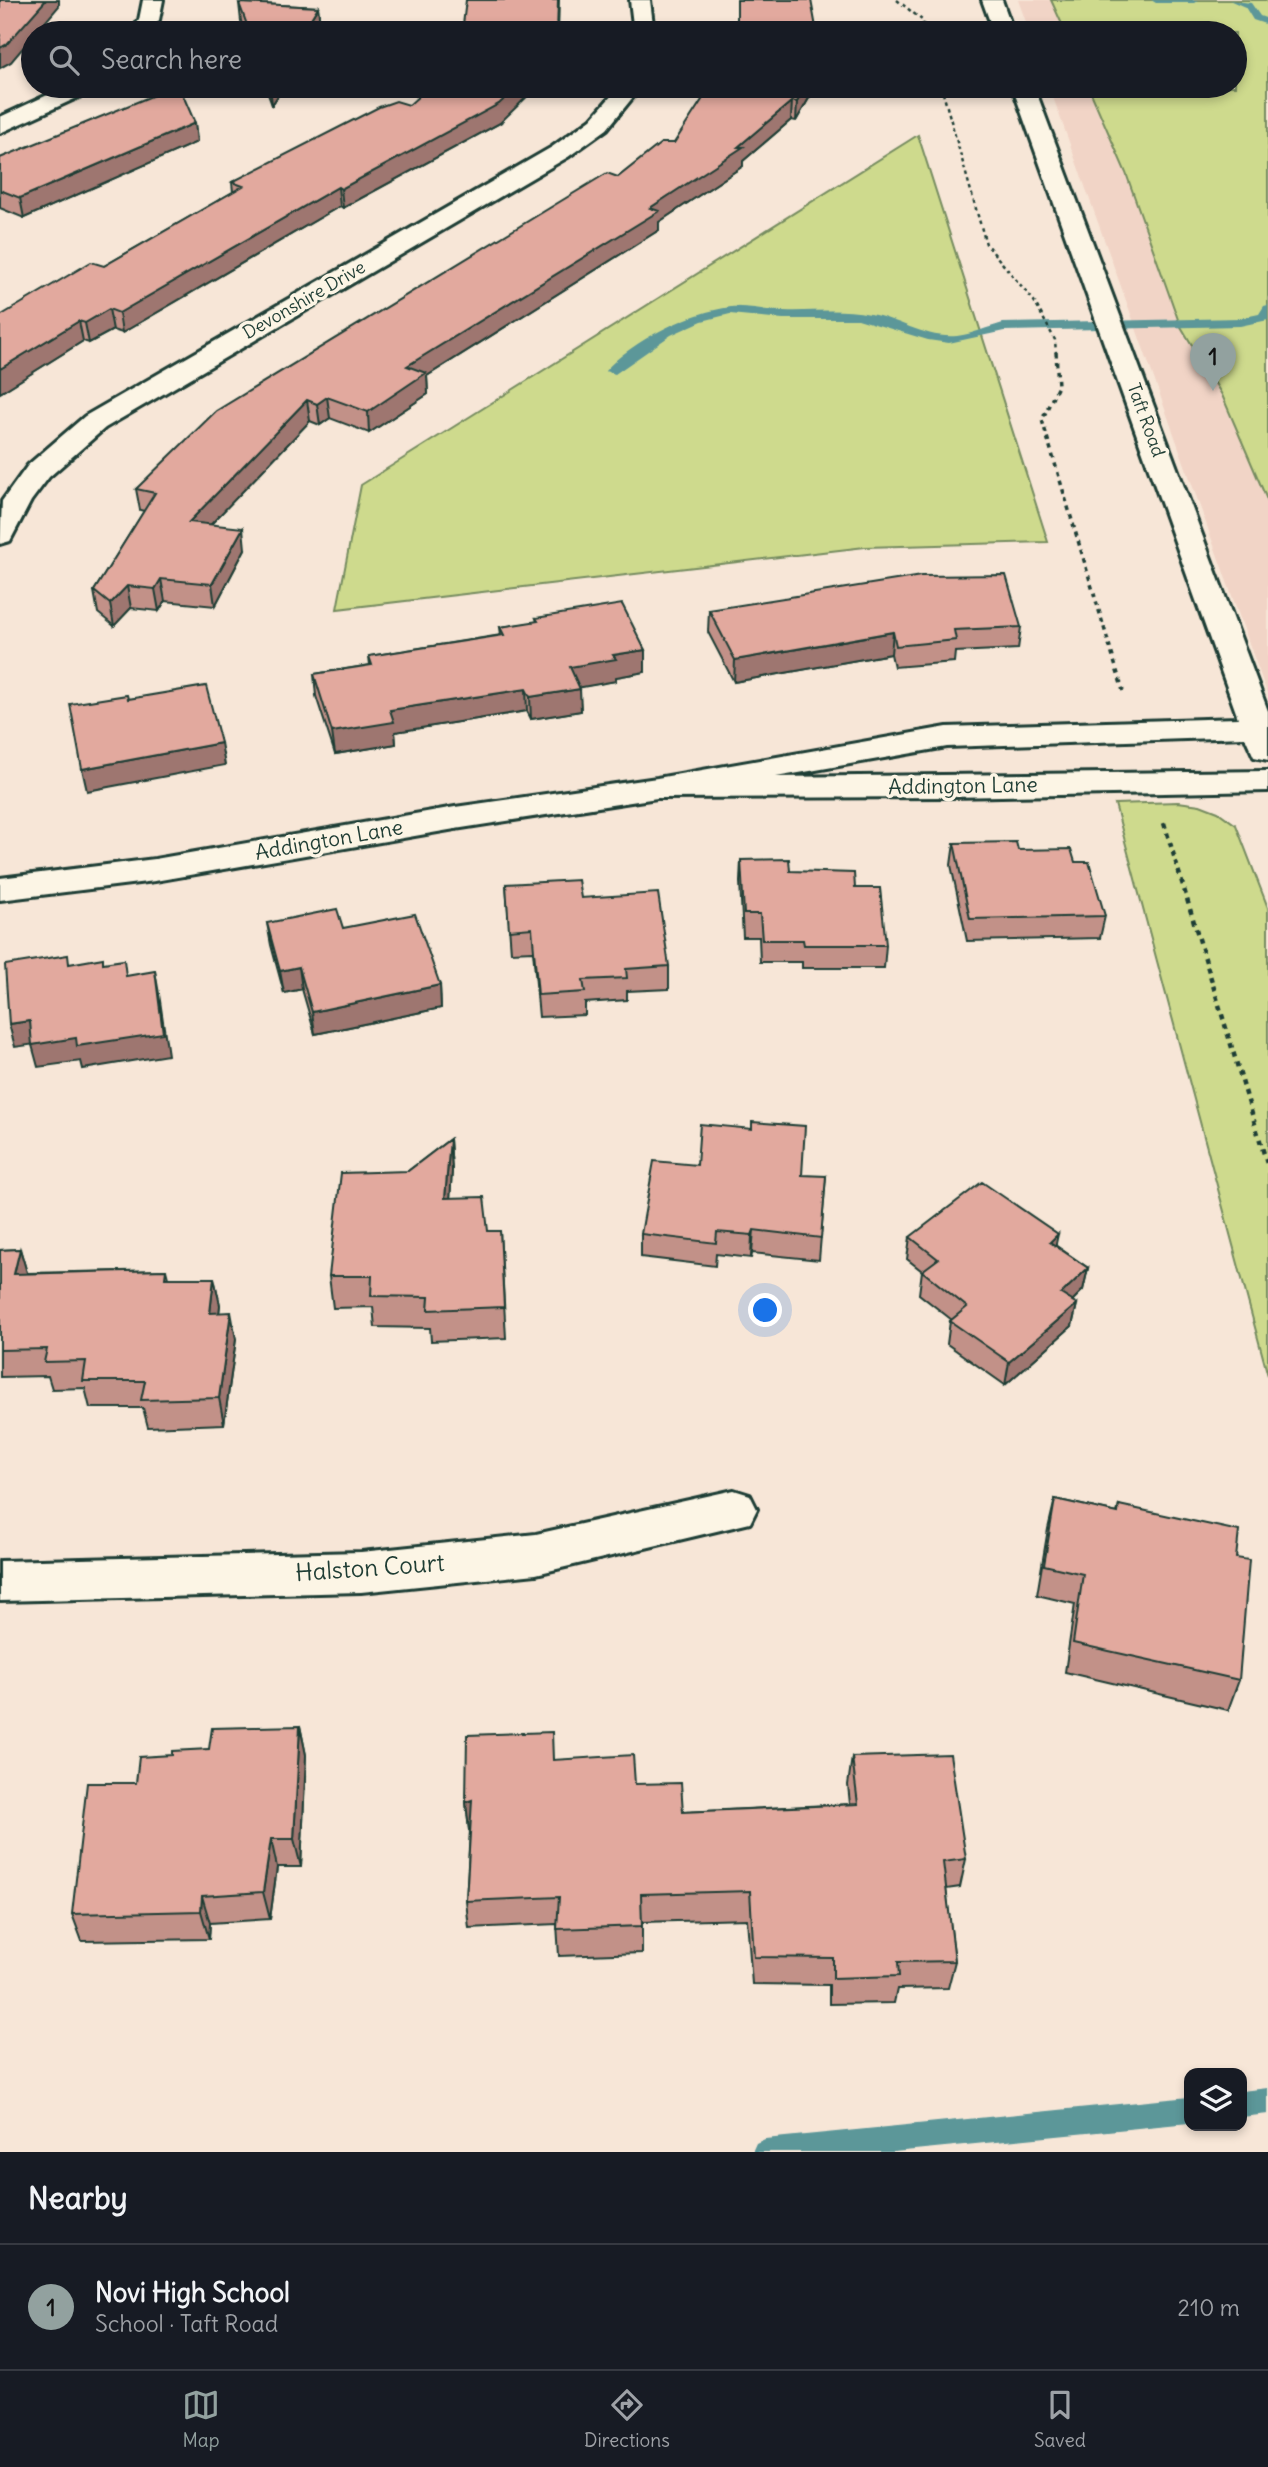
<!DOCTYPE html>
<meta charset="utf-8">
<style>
:root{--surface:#171b24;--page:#242831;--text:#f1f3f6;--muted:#9ea1a6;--line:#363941;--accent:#92a19f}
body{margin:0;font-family:Delius,sans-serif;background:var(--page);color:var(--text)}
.controls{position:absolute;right:21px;bottom:21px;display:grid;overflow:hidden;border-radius:14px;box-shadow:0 4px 10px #0003}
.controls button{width:63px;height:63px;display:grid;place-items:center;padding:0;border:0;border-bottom:2px solid var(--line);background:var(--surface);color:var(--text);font:35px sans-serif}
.you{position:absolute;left:766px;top:1311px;width:24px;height:24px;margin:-18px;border:5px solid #fff;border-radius:50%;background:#1a73e8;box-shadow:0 0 0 10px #1a73e833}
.badge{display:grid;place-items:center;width:46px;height:46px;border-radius:50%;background:var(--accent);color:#111;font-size:23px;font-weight:700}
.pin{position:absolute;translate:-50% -58px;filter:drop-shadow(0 2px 4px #0008)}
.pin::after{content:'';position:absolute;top:37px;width:24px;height:21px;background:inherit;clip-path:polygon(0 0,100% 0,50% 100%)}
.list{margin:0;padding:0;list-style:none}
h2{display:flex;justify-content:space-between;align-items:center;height:91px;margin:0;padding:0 28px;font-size:30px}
h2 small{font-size:23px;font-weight:400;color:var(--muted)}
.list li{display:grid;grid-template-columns:46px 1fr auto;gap:21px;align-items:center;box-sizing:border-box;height:126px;padding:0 28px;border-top:2px solid var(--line)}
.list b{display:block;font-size:26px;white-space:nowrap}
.list p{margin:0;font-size:23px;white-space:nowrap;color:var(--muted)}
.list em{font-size:23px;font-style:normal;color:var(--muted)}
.icon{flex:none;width:38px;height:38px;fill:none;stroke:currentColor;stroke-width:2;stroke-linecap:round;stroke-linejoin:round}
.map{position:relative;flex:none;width:1268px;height:2152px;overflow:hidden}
.search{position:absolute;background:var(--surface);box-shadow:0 4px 10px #0003;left:21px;right:21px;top:21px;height:77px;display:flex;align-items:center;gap:18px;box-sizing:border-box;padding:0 24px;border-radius:38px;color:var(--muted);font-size:26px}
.sheet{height:217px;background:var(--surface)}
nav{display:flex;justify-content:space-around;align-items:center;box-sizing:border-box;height:98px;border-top:2px solid var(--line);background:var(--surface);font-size:19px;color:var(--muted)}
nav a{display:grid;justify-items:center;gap:4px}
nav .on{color:var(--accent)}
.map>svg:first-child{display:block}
.built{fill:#f1d4c6}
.green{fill:#ceda8d;stroke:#768c60;stroke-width:2}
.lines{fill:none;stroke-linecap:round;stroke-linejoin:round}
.stream{fill:#5b9799;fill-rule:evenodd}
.minor-casing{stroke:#1f3d34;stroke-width:6}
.path-far2{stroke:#1f3d34;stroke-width:2.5;stroke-dasharray:3.5 3.5;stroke-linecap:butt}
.path-far1{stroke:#1f3d34;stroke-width:3.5;stroke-dasharray:4.5 4.5;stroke-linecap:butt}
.path{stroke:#1f3d34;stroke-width:4.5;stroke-dasharray:5 5;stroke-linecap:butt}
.minor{fill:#fcf5e5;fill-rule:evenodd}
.wall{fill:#c29188;stroke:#1f3d34;stroke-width:2}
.shaded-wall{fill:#9e766f;stroke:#1f3d34;stroke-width:2}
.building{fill:#e2a99e;stroke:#1f3d34;stroke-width:2}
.labels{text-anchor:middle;stroke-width:7;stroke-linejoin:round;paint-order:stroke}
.far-street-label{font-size:18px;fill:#1f3d34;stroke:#fcf5e5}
.street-label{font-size:21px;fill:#1f3d34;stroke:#fcf5e5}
.near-street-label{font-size:24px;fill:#1f3d34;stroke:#fcf5e5}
</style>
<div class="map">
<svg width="1268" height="2152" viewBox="0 0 1268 2152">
<rect width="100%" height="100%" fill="#f7e6d7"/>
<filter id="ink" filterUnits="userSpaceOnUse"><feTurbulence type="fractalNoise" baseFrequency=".0143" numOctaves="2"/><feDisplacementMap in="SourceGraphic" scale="14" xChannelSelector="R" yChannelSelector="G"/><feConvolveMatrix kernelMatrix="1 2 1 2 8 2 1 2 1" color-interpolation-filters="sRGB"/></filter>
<g filter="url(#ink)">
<!-- built -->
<path class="built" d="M1018 0H1268V696L1049 86H1235V33H1030Z"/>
<!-- green -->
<path class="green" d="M1051 0H1268V502L1222 395 1180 325 1126 173 1088 86H1235V33H1066Z
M918 135 1048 542 865 547 337 609 361 485Z
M1178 802 1200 805 1218 812 1236 825 1268 908V1376L1115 804Z"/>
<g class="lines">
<!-- stream -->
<path class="stream" d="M1151 0H1199L1194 3H1156Z
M1229 0 1251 3 1260 16 1268 19V25L1253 20 1245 7Z
M1268 305V320L1240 326 1004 331 949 343 928 340 858 319H783L730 314 702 321 671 335 615 374 605 371C633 340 690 312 731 307 749 306 767 311 784 311 813 312 841 308 870 314 899 319 926 339 957 336 973 334 988 327 1003 323L1240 318 1259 314 1264 306Z
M1268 2088V2114L1242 2117V2091Z
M1189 2097V2123L894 2152H752L756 2143 765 2139Z"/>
<defs>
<path id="minor" d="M143 0H163L159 20 150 33H130L139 20Z
M630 0H650L654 33H634Z
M982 0H1002L1014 33H994Z
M67 86H95L92 91 0 133V117Z
M620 86H642L607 129 568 157 105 428 49 477 31 501 10 541 0 544 2 501 28 465 85 416 552 147 591 119Z
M1012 86H1034L1268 711V760L1254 757 1245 737 947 747 776 777 1268 771V791L951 797 657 798 455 829 155 881 0 900V878L155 859 455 807 657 778 947 727 1238 718Z
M734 1490 750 1495 757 1509 750 1523 536 1574 361 1592 0 1601V1561L361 1552 536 1534Z"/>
</defs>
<!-- minor casing -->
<use href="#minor" class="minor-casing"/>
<!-- path-far2 -->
<path class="path-far2" d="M897 0 922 20 926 33
M941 86 986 244 1034 301 1055 340 1056 353"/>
<!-- path-far1 -->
<path class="path-far1" d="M1056 352 1058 386 1042 420 1123 691"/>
<!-- path -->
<path class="path" d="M1164 823 1268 1167"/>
<!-- minor -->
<use href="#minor" class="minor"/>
</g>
<!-- wall -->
<path class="wall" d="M239 3 318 7 320 25 315 33H245L241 21Z
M265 86H284L272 105Z
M816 86 796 121 791 120 743 161V166L659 222V230L427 376 428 394 369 433 330 418 320 425 310 421 211 524 245 549 215 606 165 601 159 611 131 608 114 626 98 613 94 591 144 511 140 510 136 489 618 177 674 143Z
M409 105 500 123 343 208 340 206 122 333 113 330 89 343 83 341 0 393 104 266 233 192 232 182Z
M195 123 197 142 24 218 0 208V158Z
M709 610 1021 627 1018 649 955 652 954 662 894 667 891 654 734 682 708 632Z
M536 618 645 650V672L616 677V681L579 687 581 711 531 719 527 711 395 732 396 744 335 754 316 696 314 674 370 665 369 656 501 635 500 627 537 622Z
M954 843 1018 850 1075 862 1105 916 1100 938 967 941 951 865Z
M741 860 855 888 886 945 884 968H802V962H760L759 937H743L740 882Z
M506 884 581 898 669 966V989L627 991V1000L585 1003V1015L539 1017 533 951 511 952Z
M267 923 343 928 440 985 441 1008 315 1034 302 989 284 993 271 945Z
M450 1139 452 1171 450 1198 488 1231H500L506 1338 431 1341 430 1328 375 1327 373 1307 333 1308 329 1276 408 1171Z
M826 1176 819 1260 752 1253 751 1258 716 1254 715 1266 641 1257V1234Z
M910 1237 1055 1245 1088 1268 1083 1290 1072 1301 1077 1304 1072 1326 1005 1385 947 1344 950 1321 952 1320 919 1294 922 1271 907 1259Z
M20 1249 27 1273 166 1270 168 1278H214L220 1305 219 1313 236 1339 224 1424 148 1427 143 1408H90L85 1388 52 1389 48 1376 0 1377V1250Z
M1055 1499 1117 1513 1119 1505 1236 1558 1239 1680 1228 1710 1065 1672 1075 1604 1037 1595 1048 1529Z
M300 1726 306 1755 301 1867H277L270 1919 210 1923 209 1939 82 1941 72 1914 172 1755 209 1749Z
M852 1757 966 1859 960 1887 946 1889 955 1961 948 1988 897 1989 894 2003 829 2004V1985L752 1984 747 1919 642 1922V1953L559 1956 557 1924 469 1928 466 1901 470 1830H469L466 1802 554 1760 635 1784 683 1812 850 1804 848 1785Z"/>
<!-- shaded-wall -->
<path class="shaded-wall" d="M46 0H59V6L36 33H33V36L11 62 0 68V48Z
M558 0H559L558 33H557Z
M318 7 320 25 315 33H302Z
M270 86H284L272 105Z
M518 86H538L500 123 343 208 341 189Z
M806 86H816L796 121 797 102Z
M792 101 791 120 743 161V166L659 222V230L427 376 428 394 369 433 368 412 407 366 650 208 738 147Z
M195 123 197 142 24 218 20 198Z
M338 187 340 206 122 333 119 313Z
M109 309 113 330 89 343 85 323Z
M79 321 83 341 0 393V369Z
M327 397 330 418 320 425 317 404Z
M307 400 310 421 192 544 189 522Z
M243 528 245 549 215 606 212 584Z
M161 579 165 601 159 611 155 589Z
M127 586 131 608 114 626 110 604Z
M893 632 891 654 734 682 735 660Z
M645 650V672L616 677V681L571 689 570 667 613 655Z
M526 689 527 711 395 732 396 744 335 754 332 732 390 710Z
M580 689 581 711 531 719 530 697Z
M221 743 225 765 87 791 82 769Z
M299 967 302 989 284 993 280 971Z
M155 971 159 994 168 1055 83 1069 81 1061 38 1067 32 1045Z
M440 985 441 1008 315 1034 312 1012Z
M30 1021 36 1044 15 1047 9 1024Z
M450 1139 452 1171 448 1230 445 1198Z
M754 1230 752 1253 751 1258 752 1235Z
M1058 1234 1053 1257 1050 1242Z
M20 1249 28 1276 14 1274Z
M1088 1268 1083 1290 1057 1316 1061 1294Z
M214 1278 220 1305 216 1340 210 1313Z
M1077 1304 1072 1326 1005 1385 1009 1362Z
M231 1312 236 1339 224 1424 219 1398Z
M300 1726 306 1755 301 1867 294 1839Z
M472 1800 475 1829 469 1830 466 1802Z
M271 1839 277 1867 270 1919 263 1892Z
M202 1896 210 1923 209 1939 201 1911Z"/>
<!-- building -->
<path class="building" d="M0 0H46L7 44 0 48Z
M466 0H558L557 33H462Z
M737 0H811L817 33H737Z
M239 3 318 7 302 33H250Z
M176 86H179L195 123 20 198 0 190V158Z
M430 86H518L499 104 341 189 338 187 119 313 109 309 85 323 79 321 0 369V316L91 262 104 266 243 186 232 182 379 107 396 101 409 105Z
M711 86H806L797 102 792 101 738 147H743L650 208 659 211 407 366 426 373 368 412 327 397 317 404 307 400 189 522 243 528 212 584 161 579 155 589 127 586 110 604 94 591 155 493 136 489 216 411 607 173 618 177 661 143H674Z
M1006 575 1021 627 954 630 956 640 896 646 893 632 735 660 709 610 921 576Z
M622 604 645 650 613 655 616 659 570 667 580 689 530 697 526 689 390 710 394 722 332 732 314 674 372 665 369 656 504 635 500 627 538 621 536 618Z
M206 686 221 743 82 769 70 704 127 695 128 699Z
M1016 842 1018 850 1071 849 1075 862H1089L1105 916 970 919 954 843Z
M789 859 790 871 854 873 855 888H880L886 945H804L803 940H762L760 914H744L741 860Z
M578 880 581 898 658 893 669 966 626 969 627 978 583 980 585 992 538 995 532 928 509 930 506 884Z
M337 909 343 928 415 914 440 985 312 1012 299 967 280 971 267 923Z
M68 955 69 964 103 958V963L124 960 126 976 155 971 163 1033 77 1046 76 1038 32 1045 30 1021 9 1024 5 965Z
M752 1122 805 1126 802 1175 826 1176 821 1238 754 1230 752 1235 717 1232 716 1243 641 1234 654 1161 697 1165 700 1124 752 1129Z
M450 1139 445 1198 484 1197 488 1231H500L504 1307 428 1310 429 1297 371 1296 372 1276H329L341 1173 408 1171Z
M982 1182 1058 1234 1050 1242 1088 1268 1061 1294 1077 1304 1009 1362 950 1321 967 1307 922 1271 938 1259 910 1237Z
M20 1249 14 1274 166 1270 165 1278H214L210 1313 231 1312 219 1398 141 1400 145 1381H83L86 1361 44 1362 47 1349 0 1350V1250Z
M1055 1499 1118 1513 1119 1505 1239 1531 1236 1558 1249 1560 1239 1680 1073 1643 1083 1574 1044 1565Z
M300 1726 294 1839H271L263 1892 202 1896 201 1911 72 1914 87 1783H136L139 1757 172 1755V1751L209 1749 212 1728Z
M552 1732 553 1760 633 1755 635 1784 681 1783 683 1812 858 1804 852 1757 950 1754 966 1859 943 1862 955 1961 898 1962 899 1976 833 1978V1958L754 1957 750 1891 641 1894 642 1926 557 1929 559 1897 466 1901 472 1800 466 1802 467 1735Z"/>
</g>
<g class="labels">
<!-- far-street labels -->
<g class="far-street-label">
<text transform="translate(304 300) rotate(-30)" y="6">Devonshire Drive</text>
<text transform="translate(1146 420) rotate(70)" y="6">Taft Road</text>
</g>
<!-- street labels -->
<g class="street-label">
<text transform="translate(963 786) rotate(-1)" y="7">Addington Lane</text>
<text transform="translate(329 840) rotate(-10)" y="7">Addington Lane</text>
</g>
<!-- near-street labels -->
<g class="near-street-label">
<text transform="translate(370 1568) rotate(-4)" y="8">Halston Court</text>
</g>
</g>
</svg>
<div class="controls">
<button><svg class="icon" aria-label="layers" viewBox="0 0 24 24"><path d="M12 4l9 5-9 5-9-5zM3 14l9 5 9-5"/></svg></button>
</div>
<div class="you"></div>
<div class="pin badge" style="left:1213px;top:391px">1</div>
<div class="search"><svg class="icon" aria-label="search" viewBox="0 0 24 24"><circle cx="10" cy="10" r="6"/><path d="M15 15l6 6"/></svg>Search here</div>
</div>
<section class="sheet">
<h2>Nearby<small></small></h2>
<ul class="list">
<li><span class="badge">1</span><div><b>Novi High School</b><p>School · Taft Road</p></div><em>210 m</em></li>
</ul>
</section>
<nav>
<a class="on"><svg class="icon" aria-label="map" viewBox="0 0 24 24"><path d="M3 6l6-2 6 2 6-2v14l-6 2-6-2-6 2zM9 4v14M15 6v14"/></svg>Map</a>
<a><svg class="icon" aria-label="directions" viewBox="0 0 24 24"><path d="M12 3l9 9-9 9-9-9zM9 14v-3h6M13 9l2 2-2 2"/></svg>Directions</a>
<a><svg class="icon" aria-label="saved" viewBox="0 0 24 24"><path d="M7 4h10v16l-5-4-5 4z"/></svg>Saved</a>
</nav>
